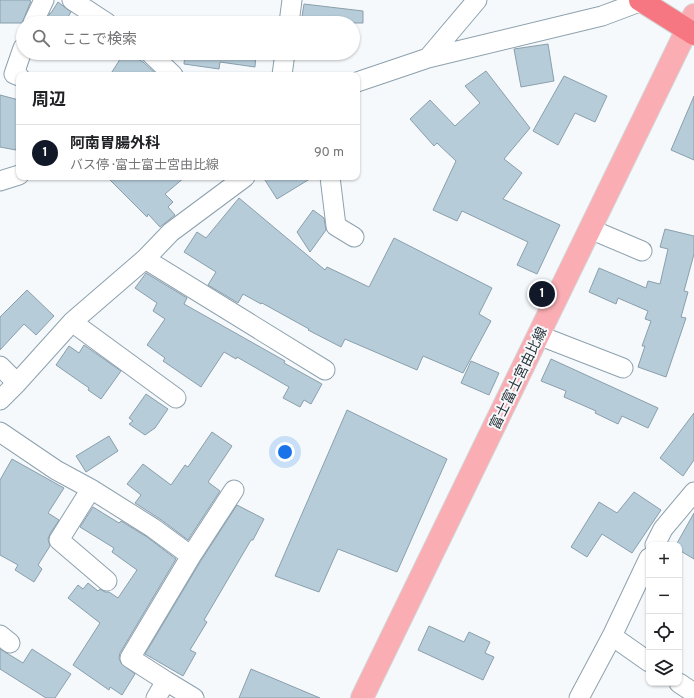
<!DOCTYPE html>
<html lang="ja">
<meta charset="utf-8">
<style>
:root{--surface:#fff;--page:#f6f6f6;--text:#202124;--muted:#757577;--line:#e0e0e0;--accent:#111827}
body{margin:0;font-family:Overpass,"Noto Sans JP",sans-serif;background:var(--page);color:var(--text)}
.controls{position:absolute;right:12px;bottom:12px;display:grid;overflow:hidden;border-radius:8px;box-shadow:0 1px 3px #0004}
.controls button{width:36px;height:36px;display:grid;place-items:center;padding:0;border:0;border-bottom:1px solid var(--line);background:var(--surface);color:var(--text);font:20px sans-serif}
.you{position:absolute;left:285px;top:452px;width:14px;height:14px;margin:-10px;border:3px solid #fff;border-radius:50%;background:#1a73e8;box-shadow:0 0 0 6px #1a73e833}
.badge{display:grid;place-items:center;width:26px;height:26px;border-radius:50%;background:var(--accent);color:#fff;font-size:13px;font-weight:700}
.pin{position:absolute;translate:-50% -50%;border:2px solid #fff;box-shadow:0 1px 4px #0006}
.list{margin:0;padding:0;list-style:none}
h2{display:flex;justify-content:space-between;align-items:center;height:52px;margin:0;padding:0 16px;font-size:17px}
h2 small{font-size:13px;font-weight:400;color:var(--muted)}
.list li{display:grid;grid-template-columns:26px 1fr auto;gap:12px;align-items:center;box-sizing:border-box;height:56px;padding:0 16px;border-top:1px solid var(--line)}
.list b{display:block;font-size:15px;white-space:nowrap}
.list p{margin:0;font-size:13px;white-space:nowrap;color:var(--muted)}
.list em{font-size:13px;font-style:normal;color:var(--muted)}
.icon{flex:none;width:22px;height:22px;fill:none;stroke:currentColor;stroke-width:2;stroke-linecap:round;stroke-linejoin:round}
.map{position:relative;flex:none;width:694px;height:698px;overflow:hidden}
.search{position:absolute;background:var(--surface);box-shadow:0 1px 3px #0004;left:16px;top:16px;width:344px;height:44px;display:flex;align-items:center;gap:10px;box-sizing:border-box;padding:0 14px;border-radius:22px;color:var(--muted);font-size:15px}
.panel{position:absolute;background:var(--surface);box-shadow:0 1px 3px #0004;left:16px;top:72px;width:344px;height:108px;border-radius:8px}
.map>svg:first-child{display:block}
.building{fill:#b6ccd9;stroke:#8a9fac}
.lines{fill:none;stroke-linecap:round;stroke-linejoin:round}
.street-casing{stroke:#8da1ae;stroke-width:21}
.primary-casing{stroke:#d4d6d7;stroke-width:24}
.highway-casing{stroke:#d4d6d7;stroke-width:24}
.street{stroke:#fff;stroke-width:19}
.primary{stroke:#faadb3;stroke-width:22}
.highway{stroke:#f67781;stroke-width:22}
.labels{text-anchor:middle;stroke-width:4;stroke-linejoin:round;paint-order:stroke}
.street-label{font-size:14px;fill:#2a3338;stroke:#f5f9fc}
</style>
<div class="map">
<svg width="694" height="698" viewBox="0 0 694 698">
<rect width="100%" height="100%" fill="#f5f9fc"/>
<!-- building -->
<path class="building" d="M0 0H29L31 1 22 23H0Z
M58 2 71 12 65 22 67 23H45L50 13H51Z
M304 4 363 11V23H301Z
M548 44 554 81 521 87 514 49Z
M124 53H129L143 62 157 75H110Z
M185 53H256L255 67 220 62 219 69 184 64Z
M486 71 530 128 504 159 522 173 503 199 560 225 537 274 517 265 528 242 462 211 457 221 433 210 456 161 437 143 434 146 410 119 430 100 455 126 480 103 465 86Z
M564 76 607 96 595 122 575 113 558 145 533 131Z
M0 95 19 100V135L16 150 0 147Z
M694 96V160L671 150Z
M107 177H185L165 194 173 202 168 207 175 215 160 227 148 214 147 217Z
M263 177H313L277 199Z
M239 198 325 270 327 267 369 287 394 238 492 288 479 314 491 321 463 373 423 356 417 370 345 339 341 347 308 330 309 329 262 303 261 304 243 294 238 303 208 285 216 272 184 252 197 232 206 238Z
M313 210 324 218 326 230 310 252 297 232Z
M665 229 694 236V254L684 291 688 292 681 317 686 318 666 377 638 367 645 346H642L651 321 645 319 648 311 618 298 616 304 589 292 599 268 646 288 648 281 660 284 668 249 660 247Z
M146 273 187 298 184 304 285 361 284 363 322 384 311 404 304 400 300 407 283 398 289 387 237 357 236 359 224 352 201 387 163 361 165 358 147 345 165 319 153 311 157 303 135 288Z
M27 290 54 316 36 335 24 324 0 350V317Z
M84 345 121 371 101 399 88 390 89 388 56 365 69 346 79 353Z
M551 359 658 408 648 428 622 416 618 424 595 413 596 411 564 397 566 391 541 381Z
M471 361 499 373 489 395 461 383Z
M146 394 168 409 155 428 145 435 129 424 133 421 129 418Z
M347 410 447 459 397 572 338 549 319 592 275 576Z
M694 413V460L683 476 660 458Z
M212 432 232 446 208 482 220 491 188 540 160 519 135 503 141 495 127 484 143 464 171 485 185 465 188 467Z
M109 436 118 451 86 472 76 456Z
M12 459 64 488 48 513 59 520 50 534 48 539 50 546 38 565 42 569 34 582 15 570 18 565 0 555V480Z
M634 492 661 510 632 553 602 534 587 557 571 547 599 502 617 513Z
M237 505 264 519 253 540H251L204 620 207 622 190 650 196 653 183 676 145 654 200 562Z
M93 507 119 523 121 521 147 537 176 559 120 653 119 658 121 663 135 674 122 695 110 687 109 690 73 665 100 623 68 598 78 585 83 589 88 583 98 591 100 589 105 592H109L118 598 137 570 112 552 114 548 80 527Z
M694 513V559L679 550V545H676Z
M429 626 464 642 469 632 490 642 485 653 494 657 483 680 418 650Z
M0 649 23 663 32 649 71 674 55 698H46L0 669Z
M251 669 320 698H239Z"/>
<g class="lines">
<defs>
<path id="street" d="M72 0 107 23
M33 23 44 0
M289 23 292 0
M150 53 173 75
M428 58 477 0
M282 75 285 53
M19 76 14 74 23 48
M357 82 428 58 602 16 642 1
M330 177 336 226 354 237
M0 181 19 175
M590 229 642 251
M145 259 325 370
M72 322 176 398
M538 335 623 368
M0 366 17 383
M0 400 17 383 72 322 145 259 171 232 245 177
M0 432 56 470 91 489 153 528 191 556
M91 489 59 540 107 581
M655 545 663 529 694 492
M0 635 10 643
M612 636 649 662
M166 681 194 698
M679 683 694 693
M156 698 166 681 130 658 191 556 234 490
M579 698 612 636 649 558"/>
<path id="primary" d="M362 698 694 15"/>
<path id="highway" d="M640 0 694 34"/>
</defs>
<!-- street casing -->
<use href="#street" class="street-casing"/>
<!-- primary casing -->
<use href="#primary" class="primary-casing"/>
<!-- highway casing -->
<use href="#highway" class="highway-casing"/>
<!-- street -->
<use href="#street" class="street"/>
<!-- primary -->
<use href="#primary" class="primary"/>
<!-- highway -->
<use href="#highway" class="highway"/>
</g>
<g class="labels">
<!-- street labels -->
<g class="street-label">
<text transform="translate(518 378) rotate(-64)" y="5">富士富士宮由比線</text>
</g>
</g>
</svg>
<div class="controls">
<button>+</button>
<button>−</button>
<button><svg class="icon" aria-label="locate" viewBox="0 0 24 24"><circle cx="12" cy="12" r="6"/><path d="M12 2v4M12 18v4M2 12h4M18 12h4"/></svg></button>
<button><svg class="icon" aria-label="layers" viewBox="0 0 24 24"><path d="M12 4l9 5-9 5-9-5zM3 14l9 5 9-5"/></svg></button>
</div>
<div class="you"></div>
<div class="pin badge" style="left:542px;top:294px">1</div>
<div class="search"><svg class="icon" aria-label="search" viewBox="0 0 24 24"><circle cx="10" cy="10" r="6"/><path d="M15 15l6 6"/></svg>ここで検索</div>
<section class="panel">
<h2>周辺<small></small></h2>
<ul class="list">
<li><span class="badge">1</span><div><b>阿南胃腸外科</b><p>バス停 · 富士富士宮由比線</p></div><em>90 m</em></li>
</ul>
</section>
</div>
